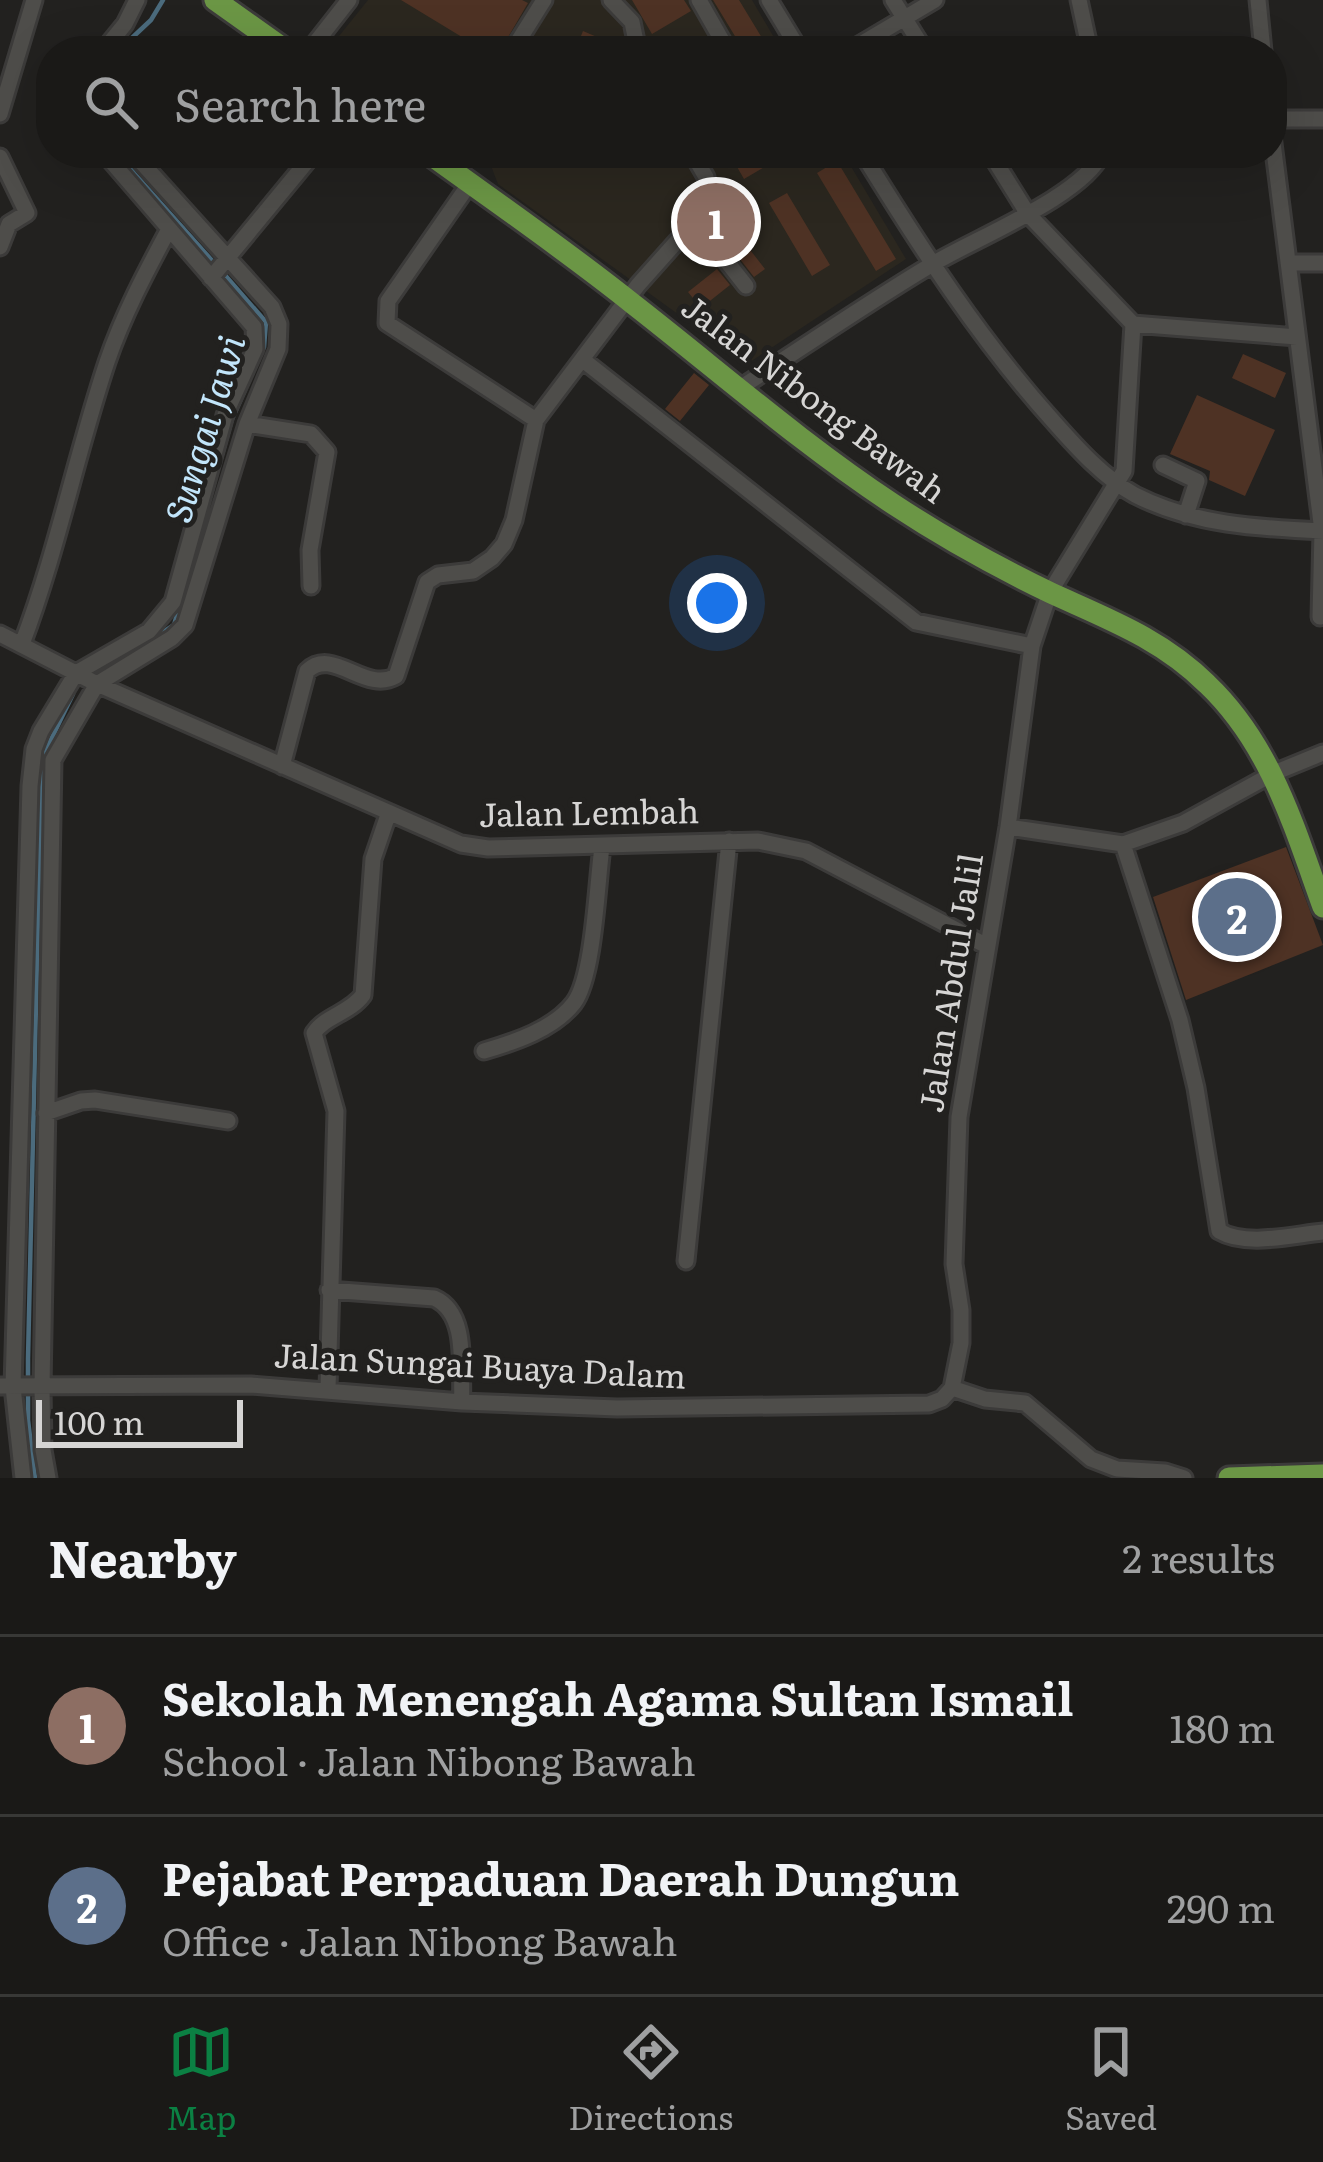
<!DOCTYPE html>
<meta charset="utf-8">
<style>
:root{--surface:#1a1917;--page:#272624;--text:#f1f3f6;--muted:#9fa0a1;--line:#383836;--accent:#0b8043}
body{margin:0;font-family:Literata,serif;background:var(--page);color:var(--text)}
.scale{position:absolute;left:36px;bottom:30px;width:207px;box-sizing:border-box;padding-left:12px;border:6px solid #d6d5d4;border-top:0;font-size:33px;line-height:42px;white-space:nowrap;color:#d6d5d4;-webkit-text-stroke:9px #22211f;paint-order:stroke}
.you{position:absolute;left:717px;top:603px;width:42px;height:42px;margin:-30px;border:9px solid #fff;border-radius:50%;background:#1a73e8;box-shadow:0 0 0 18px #1a73e833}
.badge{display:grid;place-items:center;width:78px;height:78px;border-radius:50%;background:var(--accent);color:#fff;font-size:39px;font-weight:700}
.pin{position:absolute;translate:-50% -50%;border:6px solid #fff;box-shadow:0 3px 12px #0006}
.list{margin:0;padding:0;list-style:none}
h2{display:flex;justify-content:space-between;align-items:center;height:156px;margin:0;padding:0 48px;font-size:51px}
h2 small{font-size:39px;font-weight:400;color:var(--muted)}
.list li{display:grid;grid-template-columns:78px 1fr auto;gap:36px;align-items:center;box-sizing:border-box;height:180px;padding:0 48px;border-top:3px solid var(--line)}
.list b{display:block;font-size:45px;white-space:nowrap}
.list p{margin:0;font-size:39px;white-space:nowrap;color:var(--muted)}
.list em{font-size:39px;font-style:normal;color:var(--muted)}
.icon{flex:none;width:66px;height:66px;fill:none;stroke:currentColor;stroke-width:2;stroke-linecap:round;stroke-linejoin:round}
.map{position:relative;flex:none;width:1323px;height:1478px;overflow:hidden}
.search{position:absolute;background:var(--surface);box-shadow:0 12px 48px #0002;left:36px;right:36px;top:36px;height:132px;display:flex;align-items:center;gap:30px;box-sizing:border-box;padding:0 42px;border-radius:48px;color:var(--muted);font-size:45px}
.sheet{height:516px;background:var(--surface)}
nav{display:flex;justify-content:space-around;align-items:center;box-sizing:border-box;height:168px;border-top:3px solid var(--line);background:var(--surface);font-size:33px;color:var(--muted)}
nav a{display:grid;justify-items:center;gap:6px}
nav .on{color:var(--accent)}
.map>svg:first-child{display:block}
.built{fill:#2b271f}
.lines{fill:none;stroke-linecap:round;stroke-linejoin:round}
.stream{stroke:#4b6b7d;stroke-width:4.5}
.building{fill:#4e3224}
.minor-casing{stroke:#3c3b3a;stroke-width:21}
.major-casing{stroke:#3c3b3a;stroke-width:27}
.minor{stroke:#4e4d4a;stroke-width:15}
.major{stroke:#6b9645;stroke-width:21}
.labels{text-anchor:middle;stroke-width:10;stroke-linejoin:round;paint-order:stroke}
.street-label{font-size:33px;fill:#d6d5d4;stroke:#22211f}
.water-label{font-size:36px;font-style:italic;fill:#c2e5fa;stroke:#22211f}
</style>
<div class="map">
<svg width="1323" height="1478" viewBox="0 0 1323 1478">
<rect width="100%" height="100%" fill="#22211f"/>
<!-- built -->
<path class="built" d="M368 0H752L782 51H327Z
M486 153H843L906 259 747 364 498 184Z"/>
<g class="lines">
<!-- stream -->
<path class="stream" d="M118 51 151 20 163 0
M116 153 216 265
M112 666 174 625 232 419 264 347 266 322 224 274
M35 1478 28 1420V1359L41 782 46 750 73 694"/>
</g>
<!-- building -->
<path class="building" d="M401 0H522L528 3 500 51H485Z
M632 0H684L691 11 652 34Z
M713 0H739L770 51H744Z
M583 31 625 49 626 51H575Z
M729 153H764L771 163 744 179Z
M837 161 896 259 876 271 817 173Z
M787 193 830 265 812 276 769 203Z
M737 216 745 227 737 233 765 269 754 277 718 231Z
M717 269 730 285 701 308 688 292Z
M1243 354 1286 373 1275 398 1232 378Z
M694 373 709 385 680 421 665 409Z
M1197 395 1275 430 1245 496 1209 480 1210 471 1170 454Z
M1286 847 1323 945 1186 1000 1153 897Z"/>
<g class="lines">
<defs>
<path id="minor" d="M611 0 632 22 638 51
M699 0 728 51
M769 0 800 51
M893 0 925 51
M1079 0 1090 51
M1258 0 1263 51
M103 51 125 24 137 0
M309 51 349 0
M512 51 544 0
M849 51 935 0
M0 114 34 0
M1272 119H1323
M1272 135 1322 531 1320 617
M862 153C920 247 980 340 1054 422 1077 448 1104 478 1135 495 1194 525 1258 528 1323 531
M990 153 1028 214 1133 324 1297 337
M0 157 27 213 9 224 0 247
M470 183 388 301 387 323 536 420
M695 221 746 286
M1288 263H1323
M211 278 314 153
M583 360 916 622 1032 646
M740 388C802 348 863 306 926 268 968 241 1083 197 1102 153
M247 424 311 434 327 452 310 550 311 586
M1163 465 1197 481 1186 515
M0 634 97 684 461 844 488 848 758 841 806 851 985 945
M22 644C57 552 76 455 107 362 123 315 146 272 169 229
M282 766 307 671C333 646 365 694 396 676L427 582 438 575 473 571 492 558 504 544 514 520 536 420 638 285 695 221 708 192 706 177 692 153
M1008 827 1123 844 1183 823 1274 773 1323 753
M1123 844 1180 1020 1196 1088 1219 1231C1246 1247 1292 1235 1323 1232
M484 1051C515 1042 554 1029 574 1003 594 976 597 883 602 847
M46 1113 81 1101 95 1100 228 1121
M686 1261 729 841
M329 1290 434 1298C469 1313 460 1368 462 1402
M0 1386 251 1385 462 1402 617 1408 929 1404 942 1399 952 1388
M952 1388 961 1343V1310L954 1264 959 1117 1008 827 1032 646 1050 592 1124 471 1133 324
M952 1388 985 1399 1025 1403 1091 1459 1117 1469 1165 1472 1184 1478
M328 1389 336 1111 314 1033C325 1016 350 1013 363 995L373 859 388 815
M23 1478 13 1387 30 786 34 749 41 731 76 673 149 631 173 602 225 415 255 349 254 327 104 153
M48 1478 43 1450 42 1388 53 760 97 684 172 638 185 625 247 424 278 349 279 324 272 307 133 153"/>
<path id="major" d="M215 0 287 51
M428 153C497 203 567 251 633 304 719 371 802 444 893 504 943 537 997 567 1051 593 1108 619 1162 639 1207 684 1271 745 1294 827 1323 907
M1229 1478 1323 1475"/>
</defs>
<!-- minor casing -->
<use href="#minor" class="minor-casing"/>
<!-- major casing -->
<use href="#major" class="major-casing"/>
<!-- minor -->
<use href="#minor" class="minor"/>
<!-- major -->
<use href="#major" class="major"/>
</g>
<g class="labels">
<!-- street labels -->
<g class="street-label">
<text transform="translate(814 399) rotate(37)" y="12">Jalan Nibong Bawah</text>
<text transform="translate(589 813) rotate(-1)" y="12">Jalan Lembah</text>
<text transform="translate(951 983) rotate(-81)" y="12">Jalan Abdul Jalil</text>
<text transform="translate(480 1366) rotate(3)" y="12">Jalan Sungai Buaya Dalam</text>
</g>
<!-- water labels -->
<g class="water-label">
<text transform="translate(205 429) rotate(-73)" y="13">Sungai Jawi</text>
</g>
</g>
</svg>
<div class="scale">100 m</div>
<div class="you"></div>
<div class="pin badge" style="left:716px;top:222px;background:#8d6e63">1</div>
<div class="pin badge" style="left:1237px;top:917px;background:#5c6f8a">2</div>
<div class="search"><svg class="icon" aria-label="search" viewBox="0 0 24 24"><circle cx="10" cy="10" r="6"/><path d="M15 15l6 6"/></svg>Search here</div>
</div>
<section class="sheet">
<h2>Nearby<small>2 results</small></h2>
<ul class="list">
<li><span class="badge" style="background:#8d6e63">1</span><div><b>Sekolah Menengah Agama Sultan Ismail</b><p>School · Jalan Nibong Bawah</p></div><em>180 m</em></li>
<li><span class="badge" style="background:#5c6f8a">2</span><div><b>Pejabat Perpaduan Daerah Dungun</b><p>Office · Jalan Nibong Bawah</p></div><em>290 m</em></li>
</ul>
</section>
<nav>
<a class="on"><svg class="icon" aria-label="map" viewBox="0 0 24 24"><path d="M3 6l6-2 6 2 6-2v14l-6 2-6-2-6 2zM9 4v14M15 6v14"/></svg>Map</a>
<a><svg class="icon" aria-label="directions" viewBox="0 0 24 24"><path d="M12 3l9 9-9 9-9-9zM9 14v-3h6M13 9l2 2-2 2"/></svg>Directions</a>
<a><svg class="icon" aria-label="saved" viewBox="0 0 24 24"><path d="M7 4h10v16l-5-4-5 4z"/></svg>Saved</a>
</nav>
